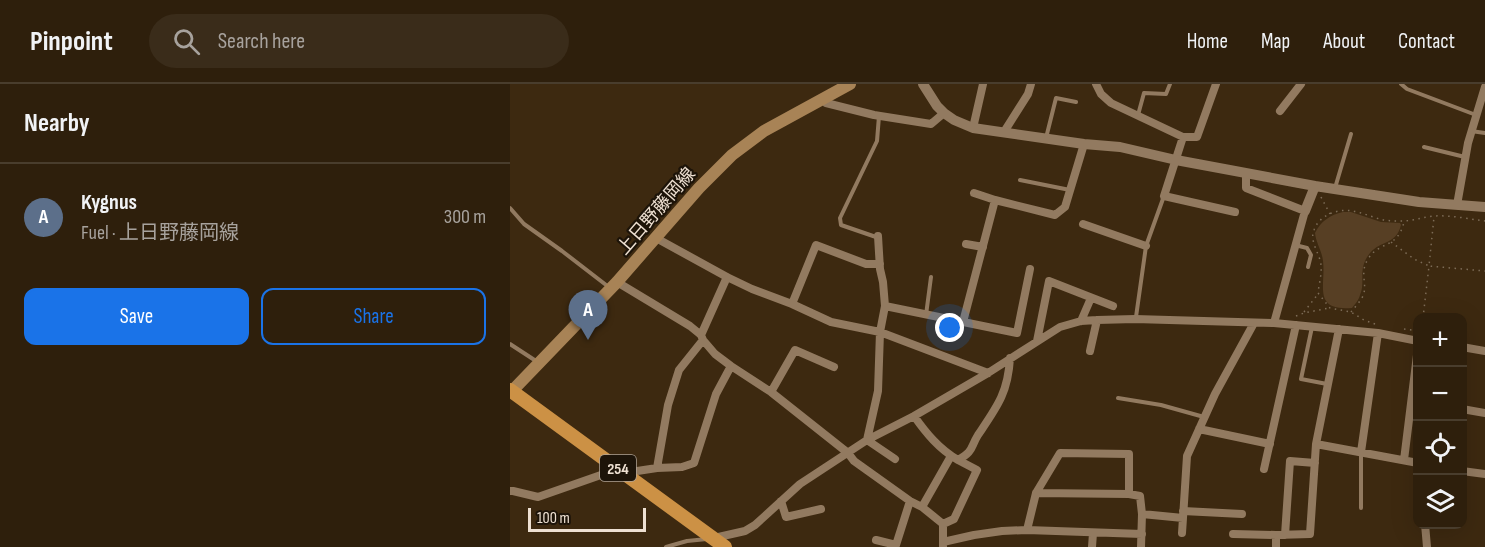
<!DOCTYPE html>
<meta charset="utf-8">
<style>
:root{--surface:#2e1f0c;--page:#3a2c1a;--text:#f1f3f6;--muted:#a7a29d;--line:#493d2d;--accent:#1a73e8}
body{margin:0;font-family:"Sofia Sans Condensed","Noto Sans JP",sans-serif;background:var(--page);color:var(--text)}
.controls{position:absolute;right:18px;bottom:18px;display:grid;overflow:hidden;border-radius:12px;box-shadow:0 6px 24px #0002}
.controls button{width:54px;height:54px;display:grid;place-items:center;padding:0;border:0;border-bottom:2px solid var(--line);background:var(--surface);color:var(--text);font:30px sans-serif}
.scale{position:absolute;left:18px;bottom:15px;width:118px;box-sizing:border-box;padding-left:6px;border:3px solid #eee0d2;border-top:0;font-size:16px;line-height:21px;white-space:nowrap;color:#eee0d2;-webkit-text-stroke:4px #1d1409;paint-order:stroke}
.you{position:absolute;left:440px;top:244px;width:21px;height:21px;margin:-15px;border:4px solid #fff;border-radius:50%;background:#1a73e8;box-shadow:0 0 0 9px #1a73e833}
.badge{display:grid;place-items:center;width:39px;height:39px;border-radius:50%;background:var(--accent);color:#fff;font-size:20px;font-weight:700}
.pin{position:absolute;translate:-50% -50px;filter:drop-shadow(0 2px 3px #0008)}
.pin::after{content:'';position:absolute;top:32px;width:21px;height:18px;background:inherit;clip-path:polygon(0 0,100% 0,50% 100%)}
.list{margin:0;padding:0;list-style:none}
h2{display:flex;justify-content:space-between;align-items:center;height:78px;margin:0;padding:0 24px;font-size:26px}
h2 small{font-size:20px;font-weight:400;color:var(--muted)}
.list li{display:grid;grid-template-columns:39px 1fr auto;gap:18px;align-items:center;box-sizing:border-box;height:108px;padding:0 24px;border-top:2px solid var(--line)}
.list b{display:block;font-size:22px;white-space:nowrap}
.list p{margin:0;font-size:20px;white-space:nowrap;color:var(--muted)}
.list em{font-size:20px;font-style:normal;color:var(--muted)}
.actions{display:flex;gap:12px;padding:18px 24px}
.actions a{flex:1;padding:14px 0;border:2px solid var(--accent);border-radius:12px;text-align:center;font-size:21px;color:var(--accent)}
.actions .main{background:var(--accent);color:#fff}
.icon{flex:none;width:33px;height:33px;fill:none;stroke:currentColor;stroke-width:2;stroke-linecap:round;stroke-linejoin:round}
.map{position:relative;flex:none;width:975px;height:463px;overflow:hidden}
header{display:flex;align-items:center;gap:36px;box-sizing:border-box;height:84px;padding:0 30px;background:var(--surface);border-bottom:2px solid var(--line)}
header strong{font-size:28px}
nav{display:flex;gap:33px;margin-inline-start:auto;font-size:21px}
.search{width:420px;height:54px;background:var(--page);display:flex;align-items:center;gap:15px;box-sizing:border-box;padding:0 21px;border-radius:33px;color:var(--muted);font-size:22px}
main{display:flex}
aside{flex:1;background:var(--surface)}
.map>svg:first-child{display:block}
.green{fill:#573f24}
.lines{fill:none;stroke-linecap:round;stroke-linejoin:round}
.path{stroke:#7d6c57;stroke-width:1.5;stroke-dasharray:1.5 4.5;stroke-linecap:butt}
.service{stroke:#927a60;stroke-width:4}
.minor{stroke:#927a60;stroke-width:8}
.tertiary{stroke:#927a60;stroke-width:10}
.secondary{stroke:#a88356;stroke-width:12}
.trunk{stroke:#cc9145;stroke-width:14}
.labels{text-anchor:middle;stroke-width:4.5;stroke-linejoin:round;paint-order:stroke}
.shield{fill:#1d1409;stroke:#afa396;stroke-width:1.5}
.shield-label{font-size:16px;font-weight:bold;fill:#eee0d2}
.street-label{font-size:18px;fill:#eee0d2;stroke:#1d1409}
</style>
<header>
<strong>Pinpoint</strong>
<div class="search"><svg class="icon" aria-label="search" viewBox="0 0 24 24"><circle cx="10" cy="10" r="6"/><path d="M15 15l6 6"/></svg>Search here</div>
<nav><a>Home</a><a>Map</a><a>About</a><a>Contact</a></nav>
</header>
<main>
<aside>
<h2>Nearby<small></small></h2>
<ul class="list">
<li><span class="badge" style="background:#5c6f8a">A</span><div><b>Kygnus</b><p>Fuel · 上日野藤岡線</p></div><em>300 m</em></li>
</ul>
<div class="actions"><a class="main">Save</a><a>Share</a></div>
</aside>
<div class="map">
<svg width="975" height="463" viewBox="0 0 975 463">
<rect width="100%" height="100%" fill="#3d2910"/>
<!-- green -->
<path class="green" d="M833 128H841L871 138 890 139 891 141C886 161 871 156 860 169 847 185 856 197 850 211 849 216 845 220 842 224 802 227 816 202 813 177 812 167 806 159 805 149 811 137 820 131 833 128Z"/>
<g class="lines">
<!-- path -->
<path class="path" d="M811 113 820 130
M881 158 904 175 919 182 924 133
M794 228 808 210
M841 228C845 223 850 218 853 212 858 200 849 189 858 175 870 156 887 166 894 138
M786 232 794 229 819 224
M913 234 919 182 975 187
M865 240 854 236 841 228 820 224 808 209C809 200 812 190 811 181 810 170 799 157 804 146 808 135 818 129 829 127 845 124 859 133 874 136 880 137 886 137 892 137 903 137 913 133 924 132 941 131 959 135 975 137
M894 245 908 247"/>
<!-- service -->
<path class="service" d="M891 0 897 5 966 31
M628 31 634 9 656 10 660 0
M961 47 975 49
M536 54 546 14 566 18
M914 63 955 73
M510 96 560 106
M825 104 841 50
M0 124 14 140 52 167 100 204
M366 153 331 141 330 134 367 57 369 32
M785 161 797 164 801 171 798 183
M416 231 421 193
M626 233 636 162 654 112
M802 243 791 295 817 300
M0 260 26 277
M608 314 651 321 694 333
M851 369V424
M156 463 177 457 197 455"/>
<!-- minor -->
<path class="minor" d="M586 0 591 10 601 19 673 53 654 112 725 128
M313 15 316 19 364 31 421 40 434 29
M770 27 791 0
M463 44 473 0
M494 48 518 10 521 0
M673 53H687L706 0
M736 89V104L795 127 764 239
M464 109 485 116
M947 121 958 59 975 3
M573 140 636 162
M368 152 370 185 373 198 375 222 370 248 368 307 357 356 385 375
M146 154 217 193 242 205 282 220 321 238 370 248 478 289
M456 160 473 163
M107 198 180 242 191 251 193 256 205 270 221 282 261 308 338 369 344 377 400 417 412 423 433 440V463
M282 220 306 161 356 180H370
M375 222 507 249 520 185
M571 237 581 214
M453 238 485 116 545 131 555 123 574 60
M829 245 806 360 908 379
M191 251 217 193
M193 256 169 286 158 321 147 384 172 383 184 379 206 310 221 282
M527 257 539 197 603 222
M952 263 975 267
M580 267 587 236
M261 308 285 266 324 283
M952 325 975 329
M404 332C416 349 429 365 448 376 464 367 460 364 468 351 487 323 498 309 500 274
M689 345 760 360
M851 368 868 249
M894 376 908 263
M754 385 786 241
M952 387 975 390
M114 389 147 384
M0 407H3L28 413 108 385
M526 409 619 410
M271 417 276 433 311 425
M412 423 441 372
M673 427 732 430
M433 440 444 435 467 386 448 376
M915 440 917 463
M517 446 526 409 550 369 619 370V410L630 412 632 430
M672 449 673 434
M723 450 766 451
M775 451 780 377 805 379
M204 454 235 447 245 441 290 400 357 356 404 332 478 289 550 243 571 237 587 236 625 235 764 239 868 249 908 257
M366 456 386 461 400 417
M433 458 464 451 492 447 517 446 632 450
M582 463 583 449
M631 463 632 430 673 434 677 372 705 310 744 239
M766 463V451L800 450 806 360"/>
<!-- tertiary -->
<path class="tertiary" d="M413 0 427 22 434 29 444 36 463 44 574 60 610 63 666 76 805 102
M795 127 805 102 909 118 975 123"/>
<!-- secondary -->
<path class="secondary" d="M2 307 107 198 189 104 222 71 254 47 340 0"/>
<!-- trunk -->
<path class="trunk" d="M0 306 215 463"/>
</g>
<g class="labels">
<!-- shield labels -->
<rect class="shield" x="90" y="371" width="36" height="26" rx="4.5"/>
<g class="shield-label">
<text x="108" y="390">254</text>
</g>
<!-- street labels -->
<g class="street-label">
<text transform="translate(146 127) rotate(-49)" y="6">上日野藤岡線</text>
</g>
</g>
</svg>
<div class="controls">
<button>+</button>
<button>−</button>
<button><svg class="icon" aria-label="locate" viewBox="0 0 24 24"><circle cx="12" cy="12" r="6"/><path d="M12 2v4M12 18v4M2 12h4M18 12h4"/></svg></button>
<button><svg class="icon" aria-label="layers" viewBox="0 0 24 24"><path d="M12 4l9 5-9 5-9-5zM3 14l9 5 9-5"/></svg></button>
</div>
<div class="scale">100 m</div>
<div class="you"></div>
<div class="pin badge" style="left:78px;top:256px;background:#5c6f8a">A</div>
</div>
</main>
